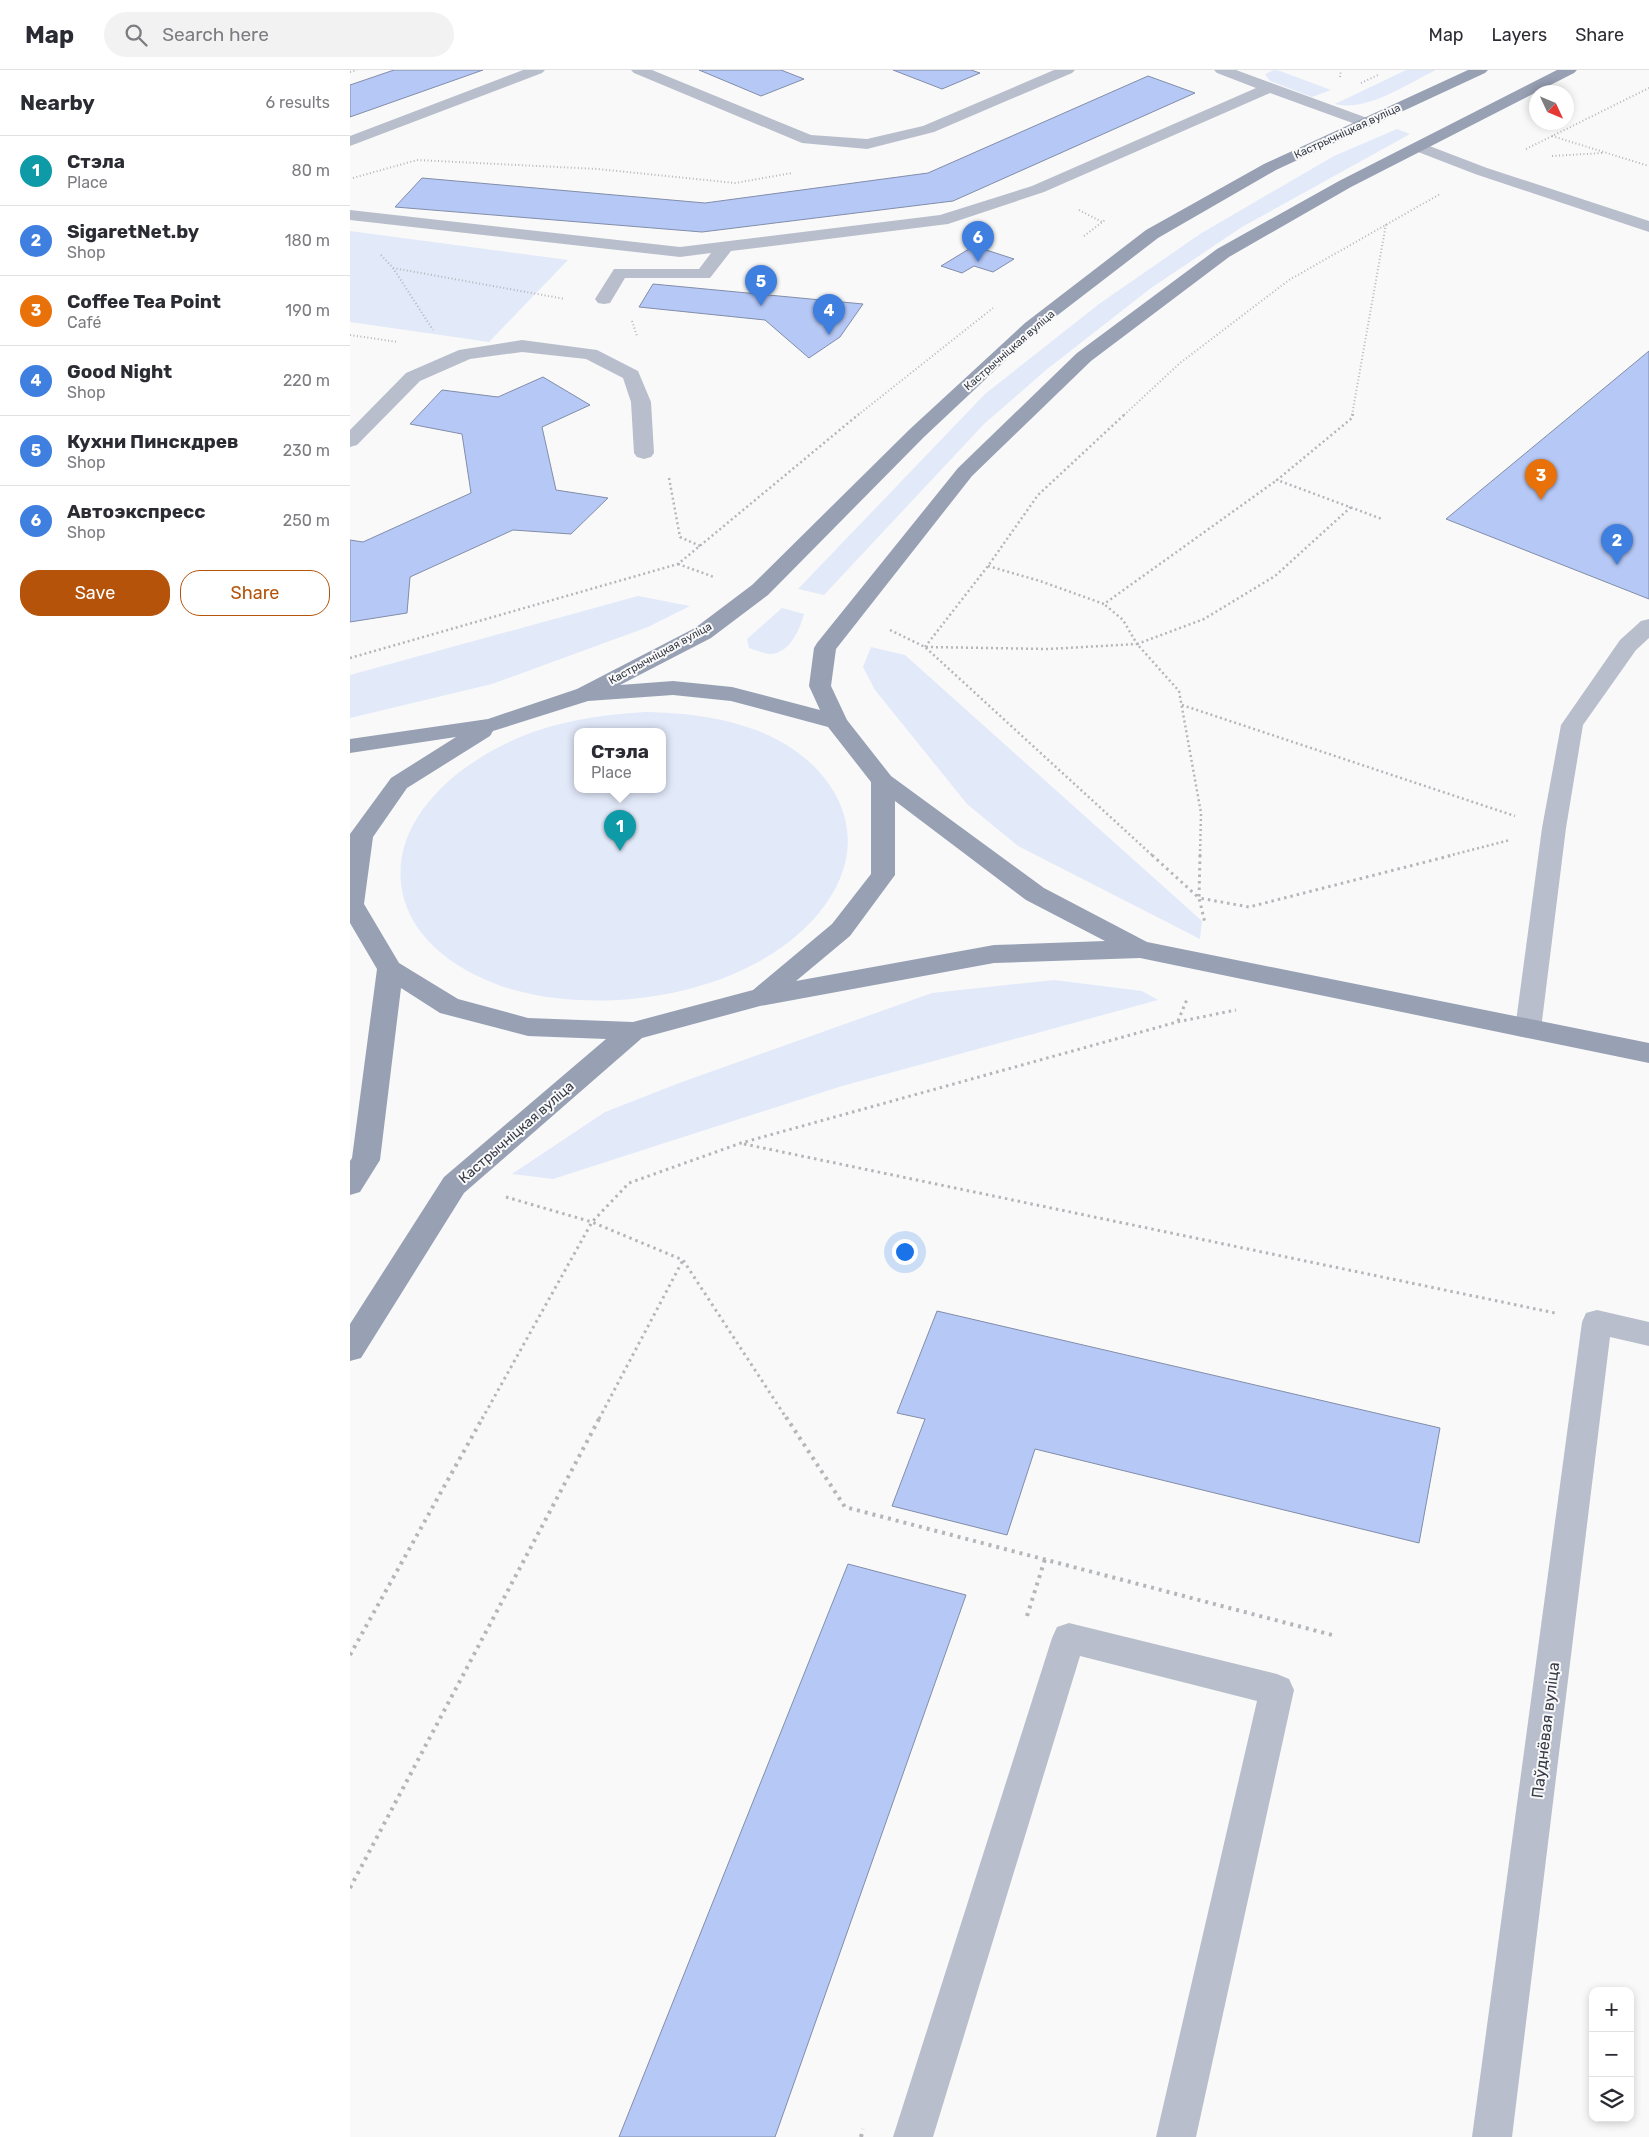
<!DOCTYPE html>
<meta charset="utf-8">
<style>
:root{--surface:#fff;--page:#f2f2f3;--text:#2b2b33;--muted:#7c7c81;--line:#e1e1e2;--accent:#b45309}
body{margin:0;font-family:Rubik,sans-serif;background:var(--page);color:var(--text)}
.controls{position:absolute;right:15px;bottom:15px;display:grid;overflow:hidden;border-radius:10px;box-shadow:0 2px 8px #0003}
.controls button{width:45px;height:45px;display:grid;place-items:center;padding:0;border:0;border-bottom:1px solid var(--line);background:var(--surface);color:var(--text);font:25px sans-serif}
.compass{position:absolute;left:1179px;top:15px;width:45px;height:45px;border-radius:50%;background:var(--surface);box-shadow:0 2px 8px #0003;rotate:134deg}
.you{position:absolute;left:554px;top:1181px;width:18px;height:18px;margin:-12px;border:4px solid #fff;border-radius:50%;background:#1a73e8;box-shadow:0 0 0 8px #1a73e833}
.badge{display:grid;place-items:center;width:32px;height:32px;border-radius:50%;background:var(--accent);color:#fff;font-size:16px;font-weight:700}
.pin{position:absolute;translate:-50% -41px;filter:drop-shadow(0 1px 2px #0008)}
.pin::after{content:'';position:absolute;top:26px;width:18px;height:15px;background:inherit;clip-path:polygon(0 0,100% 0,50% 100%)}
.popup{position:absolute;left:224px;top:658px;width:92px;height:65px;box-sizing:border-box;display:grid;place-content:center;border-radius:10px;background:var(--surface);filter:drop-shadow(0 1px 4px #0005);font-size:16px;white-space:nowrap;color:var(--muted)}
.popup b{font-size:19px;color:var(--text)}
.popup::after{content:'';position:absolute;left:50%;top:100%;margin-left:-10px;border:10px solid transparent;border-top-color:var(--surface)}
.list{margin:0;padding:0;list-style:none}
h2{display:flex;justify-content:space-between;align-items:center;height:65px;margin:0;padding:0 20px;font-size:21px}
h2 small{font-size:16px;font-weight:400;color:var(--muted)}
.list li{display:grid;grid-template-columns:32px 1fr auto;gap:15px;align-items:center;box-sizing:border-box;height:70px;padding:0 20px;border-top:1px solid var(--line)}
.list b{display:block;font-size:19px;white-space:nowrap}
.list p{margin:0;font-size:16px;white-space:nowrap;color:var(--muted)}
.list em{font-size:16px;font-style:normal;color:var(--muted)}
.actions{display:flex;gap:10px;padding:15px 20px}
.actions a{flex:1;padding:11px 0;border:1px solid var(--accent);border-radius:20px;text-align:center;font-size:18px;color:var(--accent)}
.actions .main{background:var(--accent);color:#fff}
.icon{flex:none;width:28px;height:28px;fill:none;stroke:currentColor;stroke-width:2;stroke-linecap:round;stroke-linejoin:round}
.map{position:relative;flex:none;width:1299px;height:2067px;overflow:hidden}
header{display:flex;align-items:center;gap:30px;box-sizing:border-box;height:70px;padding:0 25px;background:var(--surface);border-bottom:1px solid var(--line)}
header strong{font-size:24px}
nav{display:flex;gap:28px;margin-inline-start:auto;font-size:18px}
.search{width:350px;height:45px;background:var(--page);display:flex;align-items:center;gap:12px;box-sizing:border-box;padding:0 18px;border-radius:28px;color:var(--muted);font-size:19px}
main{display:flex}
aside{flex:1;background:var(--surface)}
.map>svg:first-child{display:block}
.green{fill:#e2e9f9;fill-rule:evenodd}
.building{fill:#b6c8f5;stroke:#818da9}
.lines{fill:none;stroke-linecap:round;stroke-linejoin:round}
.path-far3{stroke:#b4b6ba;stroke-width:2;stroke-dasharray:1 2.5;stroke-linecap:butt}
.path-far2{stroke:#b4b6ba;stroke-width:2.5;stroke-dasharray:2 3;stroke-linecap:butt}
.path-far1{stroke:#b4b6ba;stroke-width:3;stroke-dasharray:2.5 4;stroke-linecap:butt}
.path{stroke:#b4b6ba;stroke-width:4;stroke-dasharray:3 5;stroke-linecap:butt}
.lane{fill:#b8becb;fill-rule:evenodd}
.street{fill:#b8becb;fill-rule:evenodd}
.secondary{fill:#98a0b4;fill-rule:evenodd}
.labels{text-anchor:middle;stroke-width:4;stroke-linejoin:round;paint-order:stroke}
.far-street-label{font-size:11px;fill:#363b47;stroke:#f9f9f9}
.street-label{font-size:14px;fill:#363b47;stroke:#f9f9f9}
.near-street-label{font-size:16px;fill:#363b47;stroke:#f9f9f9}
</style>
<header>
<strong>Map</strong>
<div class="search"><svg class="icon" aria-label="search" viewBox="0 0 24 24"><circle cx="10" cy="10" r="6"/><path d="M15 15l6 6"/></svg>Search here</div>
<nav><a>Map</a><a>Layers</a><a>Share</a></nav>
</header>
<main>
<aside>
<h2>Nearby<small>6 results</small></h2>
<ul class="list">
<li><span class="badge" style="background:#0f9aa8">1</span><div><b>Стэла</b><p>Place</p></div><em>80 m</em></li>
<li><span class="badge" style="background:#3f7fe0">2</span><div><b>SigaretNet.by</b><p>Shop</p></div><em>180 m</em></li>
<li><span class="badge" style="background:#e8710a">3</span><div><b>Coffee Tea Point</b><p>Café</p></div><em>190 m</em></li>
<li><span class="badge" style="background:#3f7fe0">4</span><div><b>Good Night</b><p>Shop</p></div><em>220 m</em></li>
<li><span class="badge" style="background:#3f7fe0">5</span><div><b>Кухни Пинскдрев</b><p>Shop</p></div><em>230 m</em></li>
<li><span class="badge" style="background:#3f7fe0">6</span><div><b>Автоэкспресс</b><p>Shop</p></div><em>250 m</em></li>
</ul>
<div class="actions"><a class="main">Save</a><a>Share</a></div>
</aside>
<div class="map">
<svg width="1299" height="2067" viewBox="0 0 1299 2067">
<rect width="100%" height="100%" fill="#f9f9f9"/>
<!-- green -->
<path class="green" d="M924 0 930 1 981 20 962 27 920 11 915 4Z
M1056 0H1086C1057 14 1017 42 985 34Z
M1047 59 1060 64 892 157 801 218 696 300 634 354 474 525 448 519 635 324 749 234 850 164 984 86Z
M0 161 218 190 139 272 0 252Z
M288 526 340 536 298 557 142 614 0 648V605Z
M432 538 454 544C450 559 439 585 419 584 413 583 405 580 399 578L397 569Z
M521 577 555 585 852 851 850 869 668 776 617 734 525 620 513 597Z
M296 642C332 643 366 646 400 658 478 684 530 760 475 835 410 925 251 950 151 916 110 901 67 874 54 829 32 748 118 684 186 661 222 649 258 644 296 642ZM228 662H312V720H228Z
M704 910 792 921 808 930 492 1016 203 1109 162 1104 255 1042 332 1012 582 923Z"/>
<!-- building -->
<path class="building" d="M44 0H133L0 47V15Z
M349 0H431L454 9 411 26Z
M543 0H621L630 3 592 19Z
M798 6 845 23 603 131 352 162 45 137 72 108 355 133 578 103Z
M624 176 664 189 643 202 624 196 612 203 591 196Z
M303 214 513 234 490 267 459 288 415 250 289 237Z
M1299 281V529L1096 449Z
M193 307 240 335 192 357 206 420 258 428 221 464 163 460 60 507 57 543 0 552V470L13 472 121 423 112 364 60 354 92 320 148 327Z
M587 1241 1090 1358 1069 1473 685 1379 657 1465 542 1436 575 1349 547 1343Z
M498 1494 616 1525 425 2067H269Z"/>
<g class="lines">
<!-- path-far3 -->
<path class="path-far3" d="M0 2 7 0
M990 7 991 0
M1011 13 1030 4
M1202 66 1299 96
M1176 79 1299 18
M1202 86 1253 83
M3 108 67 90 248 99 385 113 442 103
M729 140 752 152
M734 166 755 150
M31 185 43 198 83 260
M43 198 215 229
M282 251 287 266
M0 265 48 272
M508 345 643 238
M774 345 830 293 939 210 1090 124
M1002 345 1036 154"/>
<!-- path-far2 -->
<path class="path-far2" d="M1003 344 1002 348 927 410 1032 449
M319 408 330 467 350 476
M328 494 364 507
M638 496 690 511 754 534 927 410
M540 560 575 577 803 786
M575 577 638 496 688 425 775 344
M576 577 698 579 787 574 773 550 754 534
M0 588 328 494 509 344
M832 635 1165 746
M850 786 851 743 829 621 787 574 854 549 925 506 1001 437
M1098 786 1160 770"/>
<!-- path-far1 -->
<path class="path-far1" d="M802 785 849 828 855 853
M850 785 849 828 899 837 1103 785
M828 951 838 927
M394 1074 1205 1243
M156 1127 242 1152 333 1190 437 1349
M132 1349 242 1152 279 1113 391 1073 827 952 886 940
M249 1349 333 1190"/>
<!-- path -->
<path class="path" d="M436 1347 495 1437 986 1566
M677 1546 695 1489
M0 1585 133 1347
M0 1818 250 1347
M511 2067 513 2059"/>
<!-- lane -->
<path class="lane" d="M173 0H195L192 3 0 76V66Z
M281 0H302L461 65 517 69 573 56 704 0H725L722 3 584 62 517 79 452 73 284 3Z
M864 0H886L1020 49 1022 52 1020 55H1008L920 23 694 122 598 154 381 181 360 208H275L260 233 254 234 248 233 245 229 264 199H349L361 183 330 187 0 150V140L330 177 590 145 682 116 906 18 867 3Z
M172 270 247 280 288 301 301 332 304 383 301 387 294 389 287 387 284 383 281 332 273 308 236 289 172 282 120 289 70 311 7 375 0 377V360L56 303 109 280Z
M1299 549V568L1286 580 1233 655 1216 758 1191 959 1187 966 1178 968 1169 966 1165 959 1192 758 1211 655 1270 570 1291 551Z
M719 1553 927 1604 939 1609 944 1620 846 2067H806L907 1631 730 1586 583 2067H543L702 1568 707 1557Z"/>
<!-- street -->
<path class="street" d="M1069 72 1137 98 1299 151V162L1125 104 1063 80 1061 77 1063 74Z
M1247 1240 1299 1252V1276L1260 1267 1162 2067H1122L1232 1252 1236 1243Z"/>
<!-- secondary -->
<path class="secondary" d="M1118 0H1138L1135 3 926 100 808 168 687 261 574 367 418 525 361 568 270 615 323 611 382 617 470 640 459 616 464 578 467 573 608 398 727 283 867 179 989 111 1207 0H1227L1224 3 1001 117 879 187 741 291 622 406 486 579 481 616 497 650 541 706 694 818 797 872 1299 973V993L790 888 644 893 410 936 292 968 114 1123 11 1288 0 1291V1254L94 1107 256 969 178 966 90 943 51 918 30 1090 10 1122 0 1125V1091L2 1088 27 899 0 853V764L41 708 106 667 0 683V669L138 649 227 619 345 558 402 515 560 359 675 253 796 160 914 94ZM323 625 381 631 478 657 521 712V804L482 854 403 920 283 952 178 948 108 929 49 893 14 834 23 767 57 718 140 666 143 661 238 631ZM545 731 676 830 755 871 644 875 446 911 500 866 545 805Z"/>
</g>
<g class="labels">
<!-- far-street labels -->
<g class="far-street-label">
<text transform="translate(997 61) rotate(-25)" y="4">Кастрычніцкая вуліца</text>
<text transform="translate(659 280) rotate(-41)" y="4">Кастрычніцкая вуліца</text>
<text transform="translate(310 583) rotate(-29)" y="4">Кастрычніцкая вуліца</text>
</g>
<!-- street labels -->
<g class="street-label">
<text transform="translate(166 1062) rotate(-41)" y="5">Кастрычніцкая вуліца</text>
</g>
<!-- near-street labels -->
<g class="near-street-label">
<text transform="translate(1195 1660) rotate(-83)" y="6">Паўднёвая вуліца</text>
</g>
</g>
</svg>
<div class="controls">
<button>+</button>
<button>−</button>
<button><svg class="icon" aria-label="layers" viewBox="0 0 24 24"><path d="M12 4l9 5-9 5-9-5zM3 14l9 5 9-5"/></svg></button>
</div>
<svg class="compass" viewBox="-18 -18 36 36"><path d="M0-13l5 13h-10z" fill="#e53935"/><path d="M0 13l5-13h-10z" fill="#7c7c81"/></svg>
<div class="you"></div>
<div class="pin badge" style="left:270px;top:781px;background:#0f9aa8">1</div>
<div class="popup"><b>Стэла</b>Place</div>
<div class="pin badge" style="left:1267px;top:495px;background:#3f7fe0">2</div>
<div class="pin badge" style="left:1191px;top:430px;background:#e8710a">3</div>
<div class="pin badge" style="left:479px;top:265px;background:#3f7fe0">4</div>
<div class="pin badge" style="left:411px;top:236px;background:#3f7fe0">5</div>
<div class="pin badge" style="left:628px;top:192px;background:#3f7fe0">6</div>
</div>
</main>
